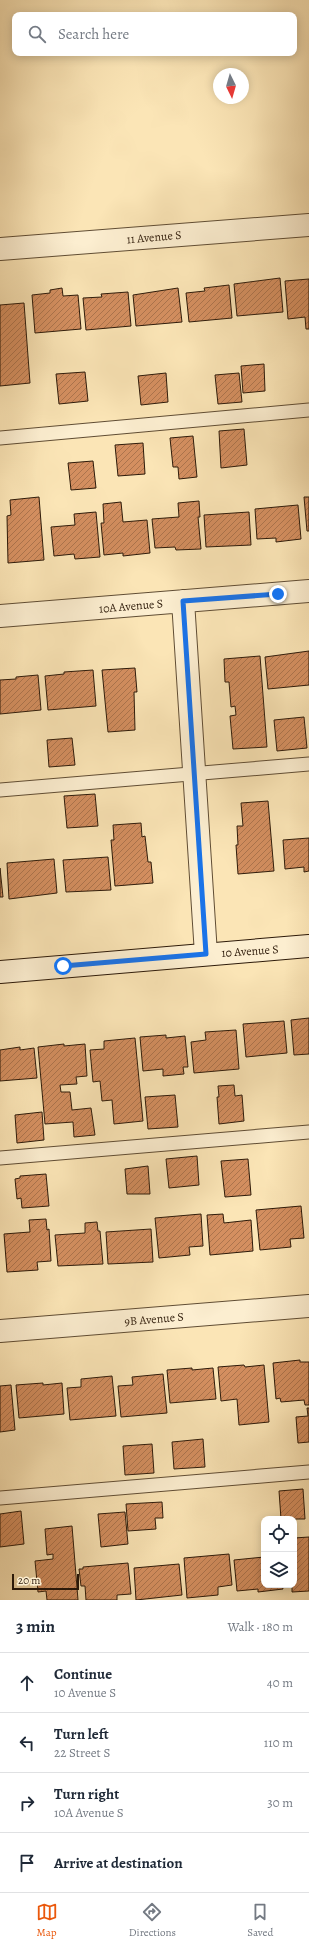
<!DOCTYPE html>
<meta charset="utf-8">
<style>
:root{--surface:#fff;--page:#f6f6f7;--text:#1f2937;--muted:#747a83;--line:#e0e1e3;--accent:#ea580c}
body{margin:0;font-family:Alegreya,serif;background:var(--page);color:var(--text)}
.controls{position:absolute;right:12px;bottom:12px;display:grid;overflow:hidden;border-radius:8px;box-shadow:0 2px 10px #0003}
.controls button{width:36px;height:36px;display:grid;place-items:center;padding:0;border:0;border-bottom:1px solid var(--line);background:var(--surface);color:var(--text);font:20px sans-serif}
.compass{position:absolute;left:213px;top:68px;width:36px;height:36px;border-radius:50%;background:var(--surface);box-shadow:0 2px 10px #0003;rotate:175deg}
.scale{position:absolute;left:12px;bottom:10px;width:67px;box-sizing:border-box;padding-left:4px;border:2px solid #2d1a09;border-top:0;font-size:11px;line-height:14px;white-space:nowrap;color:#2d1a09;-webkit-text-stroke:3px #fceed0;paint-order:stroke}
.stop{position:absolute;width:12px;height:12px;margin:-9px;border:3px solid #1a73e8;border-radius:50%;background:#fff}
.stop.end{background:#1a73e8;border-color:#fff;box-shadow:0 1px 4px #0008}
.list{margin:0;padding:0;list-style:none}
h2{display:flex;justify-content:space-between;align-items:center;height:52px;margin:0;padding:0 16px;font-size:17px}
h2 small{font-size:13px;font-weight:400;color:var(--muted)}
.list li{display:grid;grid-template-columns:26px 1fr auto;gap:12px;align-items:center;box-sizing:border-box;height:60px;padding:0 16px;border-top:1px solid var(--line)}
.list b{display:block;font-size:15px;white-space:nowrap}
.list p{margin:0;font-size:13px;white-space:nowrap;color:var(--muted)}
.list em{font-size:13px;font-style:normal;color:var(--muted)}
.icon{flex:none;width:22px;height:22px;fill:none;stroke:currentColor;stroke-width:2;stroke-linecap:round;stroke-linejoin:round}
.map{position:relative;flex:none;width:309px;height:1600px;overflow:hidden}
.search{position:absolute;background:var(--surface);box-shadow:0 2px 10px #0003;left:12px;right:12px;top:12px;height:44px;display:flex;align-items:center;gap:10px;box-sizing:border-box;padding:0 14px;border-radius:8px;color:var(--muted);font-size:15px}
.sheet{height:292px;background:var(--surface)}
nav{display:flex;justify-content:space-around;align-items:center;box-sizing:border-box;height:56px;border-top:1px solid var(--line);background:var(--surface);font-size:11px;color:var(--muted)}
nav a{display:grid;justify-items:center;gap:2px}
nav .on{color:var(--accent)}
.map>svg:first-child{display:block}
.building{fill:url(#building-hatch);stroke:#2d1a09}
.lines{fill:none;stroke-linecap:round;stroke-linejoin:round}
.lane-casing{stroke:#604d34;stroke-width:15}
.street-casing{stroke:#604d34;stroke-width:24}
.secondary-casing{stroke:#2d1a09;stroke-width:24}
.lane{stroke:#fceed0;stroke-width:13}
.street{stroke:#fceed0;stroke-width:22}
.secondary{stroke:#fceed0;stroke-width:22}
.route{stroke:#1a73e8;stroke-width:5}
.labels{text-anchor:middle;stroke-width:3;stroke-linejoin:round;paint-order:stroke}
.street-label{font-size:12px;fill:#2d1a09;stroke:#fceed0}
</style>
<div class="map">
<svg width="309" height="1600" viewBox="0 0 309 1600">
<defs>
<pattern id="building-hatch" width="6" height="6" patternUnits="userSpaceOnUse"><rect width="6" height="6" fill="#d48f60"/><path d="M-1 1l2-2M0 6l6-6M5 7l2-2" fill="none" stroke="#ac744d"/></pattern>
</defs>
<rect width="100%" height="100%" fill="#fbe5b6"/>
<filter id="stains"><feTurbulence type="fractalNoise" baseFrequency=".005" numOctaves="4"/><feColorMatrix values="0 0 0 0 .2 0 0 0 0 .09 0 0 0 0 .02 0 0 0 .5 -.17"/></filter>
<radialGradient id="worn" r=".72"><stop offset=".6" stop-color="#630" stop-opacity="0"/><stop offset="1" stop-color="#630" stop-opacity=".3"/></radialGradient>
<!-- building -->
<path class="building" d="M280 278 283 312 237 316 234 284Z
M309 279V329H306L305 317 288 319 285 281Z
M229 285 232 318 189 322 186 293 205 291 204 288Z
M62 288 63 296 78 295 81 329 35 333 32 295 50 293V290Z
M178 288 182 322 136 326 133 295Z
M128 292 131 326 86 330 83 298 102 297 101 294Z
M24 303 30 383 0 386V305Z
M264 364 265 391 243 393 241 366Z
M85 372 88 401 59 404 56 374Z
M166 373 168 402 141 405 138 376Z
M239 373 242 402 218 404 215 375Z
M244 429 247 465 221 468 219 431Z
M193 436 197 477 179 479 178 467H173L170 438Z
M143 443 145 474 118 476 115 445Z
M93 461 96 488 71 490 68 463Z
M39 497 44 560 8 563 7 516 11 515 10 500Z
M304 497H309V531H307Z
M199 501 200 517H198L201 549 176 550 175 547 155 548 152 519 179 517 178 503Z
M121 502 123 522 147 520 150 553 123 556V553L104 555 101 523H104L103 504Z
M298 505 301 539 276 542V538L257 539 255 509Z
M96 512 100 557 75 559 74 554 54 556 51 527 75 525 74 514Z
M249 512 251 545 206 547 204 515Z
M309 651V685L268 689 265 657Z
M260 656 267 747 233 749 230 716 236 715 235 706 231 707 229 682H225L224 659Z
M135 668 137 692H134L135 730 108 732 102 670Z
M93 670 96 706 48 710 45 676 64 674V672Z
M38 675 41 710 0 714V680L16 679V677Z
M304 717 307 748 277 751 274 720Z
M72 738 75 765 49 767 47 740Z
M95 794 98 826 67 828 64 796Z
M268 801 274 871 238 874 236 845H238L237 826H243L241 803Z
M141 823 142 837 145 836 148 862H151L153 883 115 886 111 840H114L113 825Z
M309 838V871L304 872V867L285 869 283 840Z
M108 857 111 890 66 892 63 860Z
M54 859 57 893 9 899 7 863Z
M0 868 3 897H0Z
M309 1018V1054L294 1055 291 1020Z
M284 1021 287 1053 246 1057 243 1024Z
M236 1030 239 1069 194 1073 191 1042 206 1040 205 1032Z
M166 1035V1038L185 1036 188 1067H183L184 1074 163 1076V1069L143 1071 140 1037Z
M135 1038 143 1121 114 1124 112 1100 102 1101 100 1081 93 1082 90 1050 104 1049V1041Z
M64 1044V1046L85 1044 87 1076 76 1077 77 1084 60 1085 61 1092H70L72 1110 91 1108 95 1135 74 1137 73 1122 45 1124 38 1047Z
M20 1047V1050L34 1048 37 1078 0 1081V1050Z
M234 1085 235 1096 242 1095 244 1121 219 1124 217 1097H219L218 1086Z
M175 1095 178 1127 148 1129 145 1097Z
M42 1112 44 1140 17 1143 15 1115Z
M197 1156 199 1185 169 1188 166 1159Z
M248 1159 251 1195 225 1197 221 1161Z
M148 1166 150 1194H127L125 1169Z
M46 1174 49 1206 22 1208 21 1198 17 1199 15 1179 20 1178V1176Z
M301 1206 304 1238 290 1239 291 1247 260 1250 256 1210Z
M201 1214 203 1246 189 1247 190 1255 159 1258 155 1218Z
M223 1214 224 1223 251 1220 253 1251 210 1255 207 1215Z
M46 1219 47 1230 49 1229 51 1261 37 1262 38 1270 7 1272 4 1234 30 1232 29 1220Z
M97 1222 98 1231H100L103 1264 58 1266 55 1235 85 1233V1223Z
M151 1229 153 1262 108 1264 106 1232Z
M300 1360V1362H309V1405H305L304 1400 281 1402 280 1398 276 1399 273 1363Z
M244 1365 245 1367 264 1365 269 1422 239 1425 237 1399 221 1401 218 1367Z
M192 1368V1370L213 1368 216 1399 170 1403 167 1370Z
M163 1374 167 1413 121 1417 118 1386 133 1385 132 1377Z
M112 1376 116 1416 70 1420 67 1388 81 1387V1379Z
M43 1383V1385L62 1383 64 1414 19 1418 16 1385Z
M11 1385 15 1430 0 1432V1386Z
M307 1408H309V1442L298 1443 296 1417 308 1416Z
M203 1439 205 1467 174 1469 172 1442Z
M152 1444 154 1473 125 1475 123 1446Z
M303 1489 305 1519H281L279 1491Z
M162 1502 163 1518H155L156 1529 128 1531 126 1504Z
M21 1511 24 1544 0 1547V1514Z
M125 1512 128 1544 101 1547 98 1514Z
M72 1526 78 1600H47L46 1591 38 1592 35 1561 53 1559V1554L47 1555 45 1529Z
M309 1537V1591L292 1592V1585H294V1538Z
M229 1554 232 1585 218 1587V1595L187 1598 184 1558Z
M264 1557V1585H282L283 1589 258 1592V1589L237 1591 234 1560Z
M128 1563 131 1594 117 1595V1600H86L85 1586H81L79 1569H83V1567Z
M179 1564 182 1595 136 1600 134 1568Z"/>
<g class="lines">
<defs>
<path id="lane" d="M0 438 309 410
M0 790 309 764
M0 1158 309 1132
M0 1498 309 1472"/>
<path id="street" d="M0 249 309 225
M183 601 206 954
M0 616 309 591
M0 1331 309 1306"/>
<path id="secondary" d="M0 972 309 946"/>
</defs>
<!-- lane casing -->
<use href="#lane" class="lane-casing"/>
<!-- street casing -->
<use href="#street" class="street-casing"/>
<!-- secondary casing -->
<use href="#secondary" class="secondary-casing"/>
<!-- lane -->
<use href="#lane" class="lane"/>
<!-- street -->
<use href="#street" class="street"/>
<!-- secondary -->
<use href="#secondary" class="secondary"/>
</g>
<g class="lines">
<!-- route -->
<path class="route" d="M63 966 206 954 183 601 278 594"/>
</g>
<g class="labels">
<!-- street labels -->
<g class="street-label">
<text transform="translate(154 237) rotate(-5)" y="4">11 Avenue S</text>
<text transform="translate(131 606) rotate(-5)" y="4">10A Avenue S</text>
<text transform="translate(250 951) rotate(-4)" y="4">10 Avenue S</text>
<text transform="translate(154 1319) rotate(-5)" y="4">9B Avenue S</text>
</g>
</g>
<rect width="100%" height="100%" filter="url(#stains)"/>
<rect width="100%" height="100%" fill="url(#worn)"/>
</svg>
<div class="controls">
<button><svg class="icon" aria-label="locate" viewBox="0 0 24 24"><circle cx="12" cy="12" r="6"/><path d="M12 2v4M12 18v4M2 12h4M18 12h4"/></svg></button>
<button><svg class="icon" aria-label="layers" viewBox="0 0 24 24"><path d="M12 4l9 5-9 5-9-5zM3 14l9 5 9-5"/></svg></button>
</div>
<svg class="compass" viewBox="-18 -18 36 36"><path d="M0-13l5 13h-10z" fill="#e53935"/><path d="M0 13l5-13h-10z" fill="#747a83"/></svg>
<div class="scale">20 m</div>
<div class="stop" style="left:63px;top:966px"></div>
<div class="stop end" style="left:278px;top:594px"></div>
<div class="search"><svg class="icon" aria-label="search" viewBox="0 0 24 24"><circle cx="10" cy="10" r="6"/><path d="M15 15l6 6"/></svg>Search here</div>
</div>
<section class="sheet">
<h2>3 min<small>Walk · 180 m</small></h2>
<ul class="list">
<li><svg class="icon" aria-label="ahead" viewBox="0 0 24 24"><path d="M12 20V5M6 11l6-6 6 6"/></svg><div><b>Continue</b><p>10 Avenue S</p></div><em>40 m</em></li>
<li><svg class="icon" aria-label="left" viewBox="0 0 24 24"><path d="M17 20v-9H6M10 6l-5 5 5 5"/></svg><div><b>Turn left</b><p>22 Street S</p></div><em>110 m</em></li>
<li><svg class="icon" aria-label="right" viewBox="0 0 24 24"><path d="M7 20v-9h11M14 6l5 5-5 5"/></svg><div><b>Turn right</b><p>10A Avenue S</p></div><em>30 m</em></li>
<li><svg class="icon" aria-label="arrive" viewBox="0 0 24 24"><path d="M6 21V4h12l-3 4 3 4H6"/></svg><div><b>Arrive at destination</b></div></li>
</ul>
</section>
<nav>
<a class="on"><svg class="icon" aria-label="map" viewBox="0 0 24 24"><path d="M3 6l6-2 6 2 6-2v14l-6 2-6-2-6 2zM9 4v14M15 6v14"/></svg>Map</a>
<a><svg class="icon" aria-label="directions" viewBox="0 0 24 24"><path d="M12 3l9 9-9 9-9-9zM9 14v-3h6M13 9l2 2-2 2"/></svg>Directions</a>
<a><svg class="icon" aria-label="saved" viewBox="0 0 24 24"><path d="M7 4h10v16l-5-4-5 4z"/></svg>Saved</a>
</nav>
